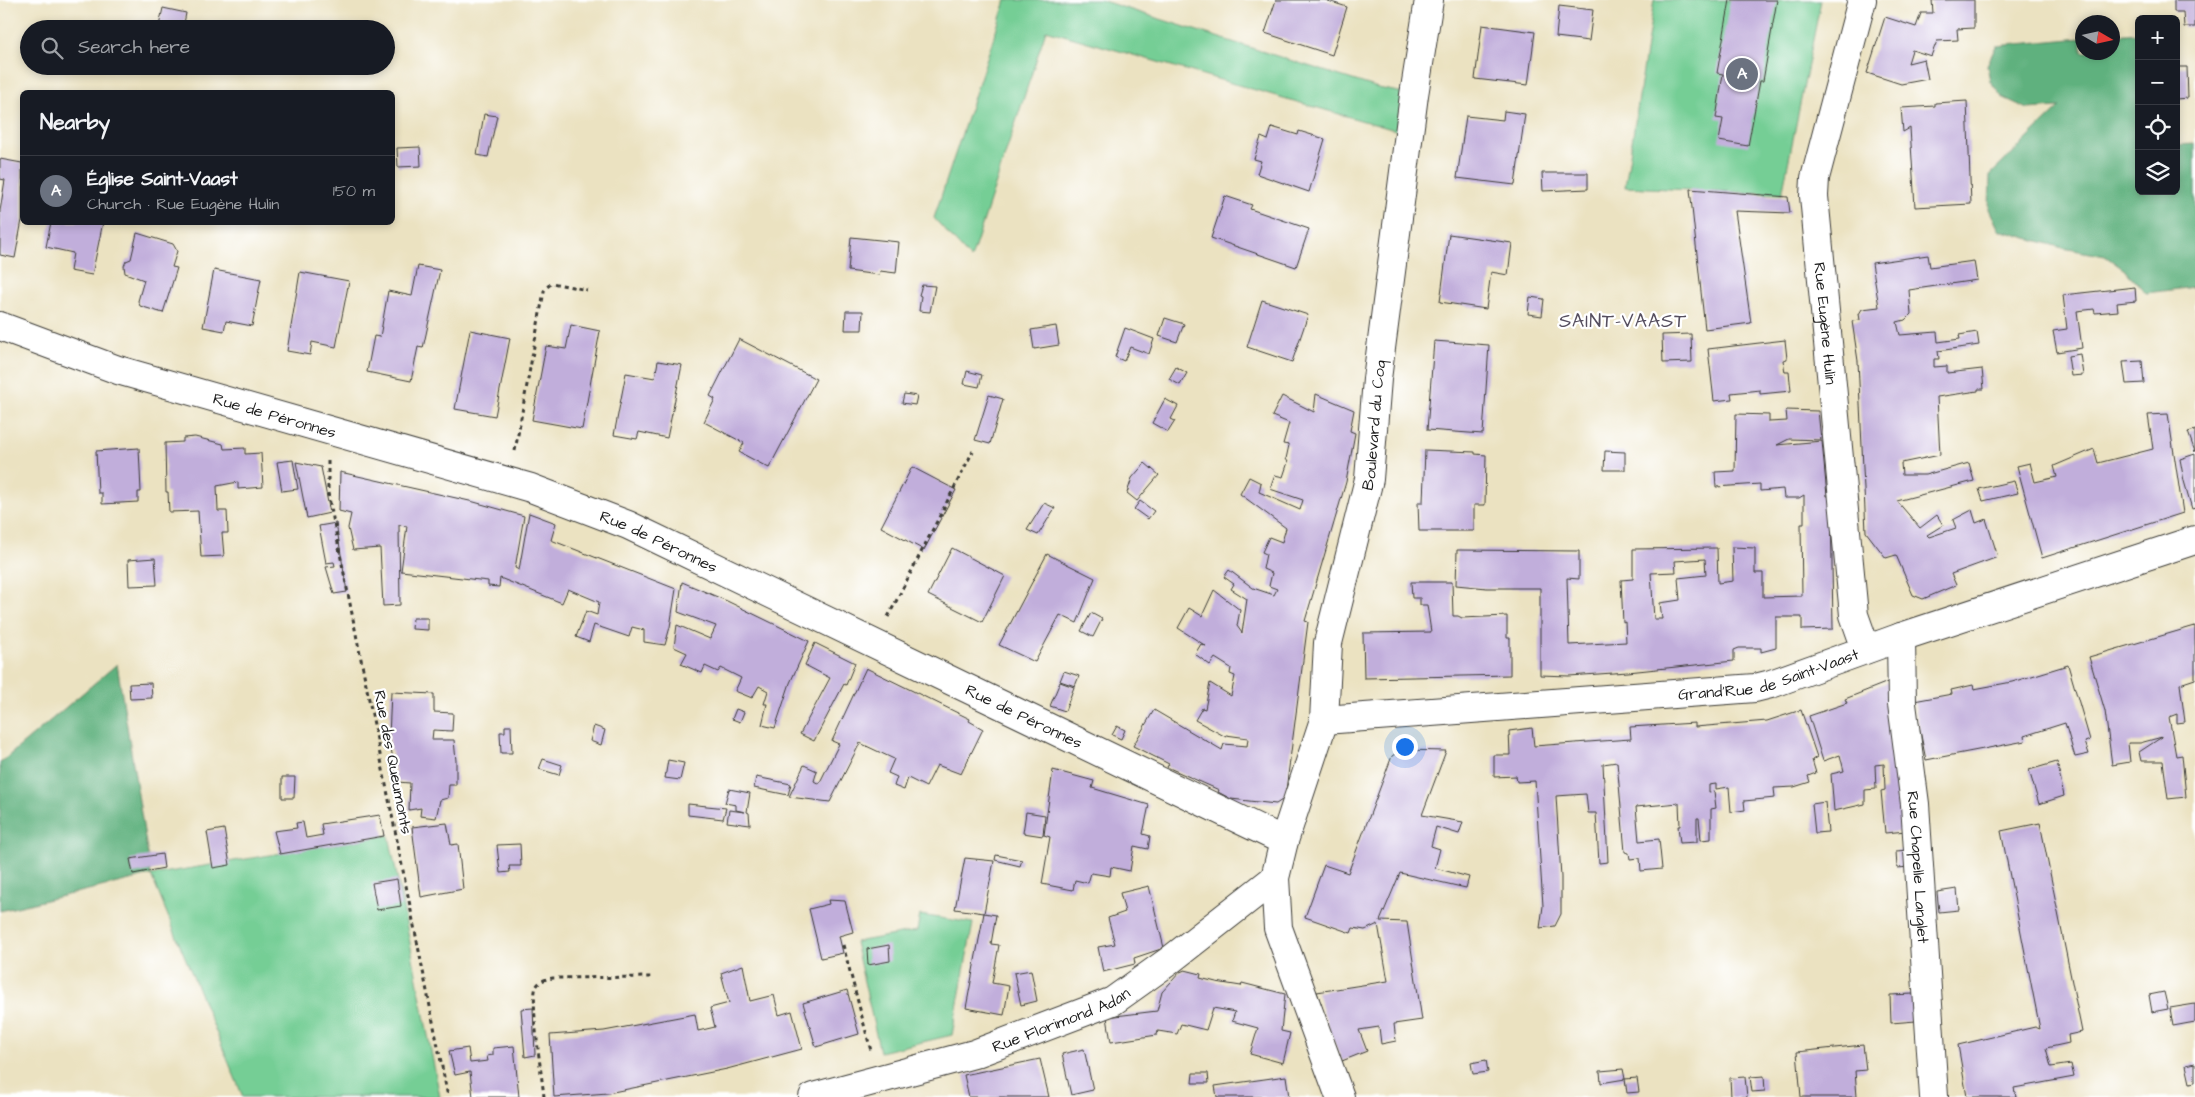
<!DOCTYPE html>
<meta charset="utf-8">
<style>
:root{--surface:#171b24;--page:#20242c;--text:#f1f3f6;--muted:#9ea1a6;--line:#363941;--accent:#8c9099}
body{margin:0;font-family:"Architects Daughter",sans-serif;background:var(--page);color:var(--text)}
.controls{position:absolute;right:15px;top:15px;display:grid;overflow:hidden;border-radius:8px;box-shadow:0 2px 8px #0003}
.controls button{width:45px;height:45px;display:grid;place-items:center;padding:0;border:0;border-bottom:1px solid var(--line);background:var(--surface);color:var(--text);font:25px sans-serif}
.compass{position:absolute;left:2075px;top:15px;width:45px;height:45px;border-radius:50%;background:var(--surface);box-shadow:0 2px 8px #0003;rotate:99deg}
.you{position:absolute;left:1404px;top:746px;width:18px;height:18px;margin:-12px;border:4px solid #fff;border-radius:50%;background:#1a73e8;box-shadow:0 0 0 8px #1a73e833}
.badge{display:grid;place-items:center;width:32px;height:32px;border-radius:50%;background:var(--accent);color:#fff;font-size:16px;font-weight:700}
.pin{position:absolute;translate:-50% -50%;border:2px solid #fff;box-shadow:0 1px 5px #0006}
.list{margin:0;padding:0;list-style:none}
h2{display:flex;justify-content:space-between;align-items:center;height:65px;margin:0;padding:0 20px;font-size:21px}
h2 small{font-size:16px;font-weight:400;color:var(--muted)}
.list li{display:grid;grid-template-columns:32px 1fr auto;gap:15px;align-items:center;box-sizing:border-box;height:70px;padding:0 20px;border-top:1px solid var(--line)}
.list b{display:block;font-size:19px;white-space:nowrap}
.list p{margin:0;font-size:16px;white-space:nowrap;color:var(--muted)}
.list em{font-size:16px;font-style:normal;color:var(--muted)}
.icon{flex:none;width:28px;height:28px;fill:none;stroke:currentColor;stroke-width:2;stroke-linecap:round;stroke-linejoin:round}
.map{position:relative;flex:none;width:2195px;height:1097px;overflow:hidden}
.search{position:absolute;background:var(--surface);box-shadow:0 2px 8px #0003;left:20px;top:20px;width:375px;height:55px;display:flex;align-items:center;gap:12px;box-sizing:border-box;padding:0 18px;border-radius:28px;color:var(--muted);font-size:19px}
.panel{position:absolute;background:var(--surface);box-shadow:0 2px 8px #0003;left:20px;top:90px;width:375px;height:135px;border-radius:8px}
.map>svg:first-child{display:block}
.green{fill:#74ce95;stroke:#487558}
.forest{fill:#5fb17e;stroke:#3e664d}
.building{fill:#c1aedb;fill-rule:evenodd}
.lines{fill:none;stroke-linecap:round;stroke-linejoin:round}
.minor-casing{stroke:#3b3a35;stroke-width:30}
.path{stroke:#3b3a35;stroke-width:3;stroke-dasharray:4 4;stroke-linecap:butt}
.minor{stroke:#fff;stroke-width:28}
.labels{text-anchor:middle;stroke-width:4.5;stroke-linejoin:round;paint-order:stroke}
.street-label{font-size:16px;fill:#1c1c1c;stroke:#fff}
.quarter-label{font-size:19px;letter-spacing:1px;fill:#564f5f;stroke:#fff}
</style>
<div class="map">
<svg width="2195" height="1097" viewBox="0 0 2195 1097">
<rect width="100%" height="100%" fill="#fff"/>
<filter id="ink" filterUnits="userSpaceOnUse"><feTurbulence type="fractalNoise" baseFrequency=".02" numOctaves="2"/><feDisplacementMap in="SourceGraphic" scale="10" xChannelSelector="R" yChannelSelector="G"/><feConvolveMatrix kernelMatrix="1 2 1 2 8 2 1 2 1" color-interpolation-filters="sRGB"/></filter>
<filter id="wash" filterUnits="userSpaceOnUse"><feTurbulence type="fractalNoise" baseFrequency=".0096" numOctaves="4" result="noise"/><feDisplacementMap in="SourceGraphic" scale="20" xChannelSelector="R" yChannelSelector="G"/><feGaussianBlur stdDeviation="1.12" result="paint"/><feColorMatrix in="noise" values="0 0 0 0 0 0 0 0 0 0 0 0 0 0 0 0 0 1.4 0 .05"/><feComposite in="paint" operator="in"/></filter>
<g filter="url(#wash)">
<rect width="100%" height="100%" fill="#ebe2c1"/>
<!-- green -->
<path class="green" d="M1006 0H1100L1378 88 1414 95 1409 134 1046 30 971 259 934 218Z
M1654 0H1821L1782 194 1625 187Z
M389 835 440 1097H243L151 875Z
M920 915 973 923 952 1035 880 1052 855 942 917 931Z"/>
<!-- forest -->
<path class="forest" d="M2139 33V191H2176V145L2195 144V287L2146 293 2126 271 2105 256 2063 248 1999 230 1989 209 1990 175 2060 107 2028 109 2002 97 1990 81 1987 65 1996 46 2082 38V52H2112L2113 35Z
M117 664 151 875 0 911V763Z"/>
<g id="blocks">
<!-- building -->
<path class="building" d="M1276 0H1325L1347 7 1332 55 1265 33Z
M1730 0H1777L1763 81H1760L1748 146 1719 141 1723 119 1716 118 1723 74 1717 73Z
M1932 0H1974V28L1957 29 1958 40 1937 41 1931 56 1912 50 1908 63 1924 59 1928 79 1901 84 1867 73 1885 17 1916 27 1921 13H1933Z
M2174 0H2195V27H2184L2183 12H2174Z
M1559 6 1593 10 1589 41 1556 37Z
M163 8 186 13 183 29 159 26Z
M1482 25 1535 32 1528 85 1475 79Z
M2176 67H2187L2188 98 2176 99Z
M1967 101 1971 204 1915 207 1910 128 1903 132 1901 108 1935 106V103Z
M1504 111 1525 114 1515 185 1457 178 1466 116 1503 120Z
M484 114 497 116 488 157 477 155Z
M1272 127 1298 135 1299 131 1325 139 1309 192 1257 174 1261 161 1254 159 1261 137 1268 140Z
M420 147 421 166 398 167 397 148Z
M0 159 22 163V220L15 258 0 255V211L5 180 0 179Z
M1542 173H1588V189L1543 191Z
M1690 189 1788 197 1790 213 1735 211 1751 323 1705 329Z
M1225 196 1252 205 1250 209 1309 229 1296 267 1211 238Z
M51 222H103L92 275 70 271 73 253 46 247Z
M137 233 173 244 177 251 172 267 177 268 163 313 140 306 138 301 144 280 125 273 124 266 126 261 131 259Z
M1449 234 1512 243 1508 275 1491 272 1486 309 1440 302Z
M851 237 899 242 896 273 880 271 879 275 848 271Z
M1928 255 1930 267 1974 261 1977 280 1909 290 1911 314 1905 320 1897 322 1900 335 1937 332 1938 342 1960 339 1959 335 1977 332 1979 345 1938 351 1939 359H1934V367L1947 366V373L1982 369 1984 389H1978V391L1937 397 1940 455 1901 463 1902 475H1925L1969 463 1974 481 1897 501 1920 528 1937 515 1943 525 1927 535 1929 537 1956 528 1953 520 1972 510 1976 523 1986 519 1998 557 1951 574 1956 585 1923 599 1913 595 1896 555 1886 558 1866 532 1858 361 1852 321 1860 320 1859 314 1862 309 1879 307 1872 263Z
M418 266 440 270 423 348 418 347 411 381 367 372 374 336 380 337 388 291 412 296Z
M214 270 261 279 252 326 226 321 224 331 203 327Z
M300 272 349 281 336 347 312 342 310 355 287 351Z
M922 285 935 286 930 312 919 311 921 296 919 295Z
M2135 287 2136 301 2117 303 2118 311 2095 313 2094 309 2077 311 2082 348 2057 352 2053 331 2067 329 2063 295Z
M1530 297 1544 299 1542 316 1528 314Z
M1262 300 1308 315 1292 362 1247 347Z
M846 311H863L862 330H845Z
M1165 318 1184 324 1177 342 1159 336Z
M571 325 600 331 582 429 532 420 546 346 566 349Z
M1056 326 1059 345 1034 349 1031 330Z
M1125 328 1154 339 1149 354 1130 347 1124 361 1115 357Z
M470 330 510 338 495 416 455 409Z
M1691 334 1692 362 1663 363 1662 335Z
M739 339 816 379 769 468 739 452 744 443 704 422 715 399 710 396Z
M1785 340 1787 359 1783 360 1785 372H1789L1791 391 1760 394V390L1731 393 1732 399 1714 401 1708 349Z
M1434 341 1489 345 1483 434 1427 430Z
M2080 354 2083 375 2071 376 2068 356Z
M658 361 682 365 667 438 639 432 637 439 614 435 626 373 655 378Z
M2142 361 2144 383 2126 384 2123 362Z
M1176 367 1187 373 1180 385 1169 379Z
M967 371 982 375 979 387 964 384Z
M904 394 917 396 915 405 902 403Z
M1316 394 1354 410 1350 431 1355 433 1346 482 1305 621 1308 622 1285 798 1276 804 1231 799 1218 792 1219 790 1167 767 1169 764 1133 746 1154 710 1222 750 1224 744 1247 746 1248 738 1226 735V737L1195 720 1202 708 1205 709 1210 683 1231 696 1235 676 1230 674 1231 668 1215 658 1210 665 1195 654 1201 644 1206 646 1178 628 1189 608 1202 616 1214 590 1240 610 1237 626 1242 633 1247 599 1231 589 1234 584 1224 577 1229 570 1253 588 1274 595 1277 589 1269 586 1272 573 1263 569 1266 554 1262 552 1269 537 1282 542 1286 528 1240 494 1249 477 1261 483 1259 492 1300 510 1303 500 1270 489 1275 475 1283 477 1288 462 1286 459 1289 445 1283 444 1289 423 1272 416 1282 396 1314 412Z
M989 395 1003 399 990 444 975 440Z
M1165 399 1178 406 1171 419 1175 421 1168 432 1152 423Z
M1786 410 1818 411 1821 440 1789 439 1777 445 1822 441 1827 496H1831L1833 629 1802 630V617H1776V648L1761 652V648H1739L1734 650V661L1628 672 1569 676 1540 675V588H1487L1456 585 1457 550 1579 551V579L1567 578 1569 645 1626 642 1625 622 1623 623 1621 580 1633 579V549L1717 548 1718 583 1733 581 1732 547 1755 548V573H1763V597L1802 596 1801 524H1804V495L1799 498H1784L1783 489 1760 491V484L1716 487 1715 472 1735 471 1736 414 1769 415V422L1787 421ZM1705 559 1706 575 1678 578 1680 600 1660 603 1662 619H1654L1651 573 1676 572 1675 561Z
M2168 414 2183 513 2042 558 2017 466 2030 463 2035 482 2057 477 2054 466 2094 449 2098 463 2153 449 2148 415Z
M2195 430V452L2188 432Z
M195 437 223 444 224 449 245 448V454L261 453 263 487 238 489V482L217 486 218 511H227L228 533H222L224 556 201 557 198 511 169 512 168 492H166L165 443 183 442V438Z
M139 448 141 492H138V502L102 504V493H98L96 451Z
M1425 450 1475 452V454L1486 455 1485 505H1474V531H1419L1418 502H1423Z
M1605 451 1625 452V470H1604Z
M2195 454V508L2192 509 2184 481 2180 459Z
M293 460 298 489 282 491 277 462Z
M296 462 321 467 330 513 307 518Z
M1145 463 1159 475 1137 501 1127 493 1132 478Z
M912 467 956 490 924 550 881 527Z
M340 472 474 502 524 516 515 568 519 570 529 513 556 523 551 540 676 589 670 627 665 645 644 642V630L632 627 629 637 594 625 589 642 576 637 586 611 597 615 599 602 568 589 562 603 500 578 499 587 488 586V581L401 571 407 526 399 525 400 605 383 606 380 548 353 550 348 528 351 514 339 511Z
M2014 481 2018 493 1983 501 1979 489Z
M1140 501 1154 511 1148 519 1134 509Z
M1044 503 1055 508 1038 535 1027 530Z
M336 523 347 592 334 594 326 567 335 566 334 562 326 563 319 526Z
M952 548 1005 576 982 622 928 595Z
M1047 554 1095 578 1077 623 1060 615 1035 662 999 645Z
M155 558 157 585 129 586 128 560Z
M682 582 727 601 809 641 790 683 775 728 762 725 767 704H764L768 691 759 686 752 698 735 691 741 678 721 668 718 672 705 666 702 673 681 664 687 653 674 647 677 625 710 639 716 626 678 612Z
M1411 582H1452L1453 616H1458L1462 618 1507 616V638H1510V675L1364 678 1363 633 1431 632 1427 605H1420V598H1412Z
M1091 613 1102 619 1093 637 1081 631Z
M413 618H428V630L412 629Z
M2195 626V679L2180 684 2185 722 2177 723V714L2169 717 2176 756 2182 755 2186 797 2168 799 2163 761H2141L2139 752 2162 737 2140 743H2128L2130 762 2112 765 2105 711 2089 657Z
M815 643 855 663 846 685 844 684 814 741 800 734 830 678 805 665Z
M2068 665 2090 740 2085 742 2089 754 2075 757 2065 723 2024 736 2025 741 1926 760 1914 701 1952 694 1951 690 1973 685 1974 689 2012 682Z
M866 668 970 719 969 721 983 729 961 774 937 765 926 787 908 778 904 790 894 786 897 777 888 773 894 759 860 743 830 802 789 797 804 765 817 771 814 781 819 784 839 744 832 741Z
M1064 671 1079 676 1075 686 1060 681Z
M1060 682 1074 687 1065 711 1050 706Z
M1888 682 1906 831 1885 833 1881 791 1885 790 1884 764 1875 765 1876 789 1865 790V804L1834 811 1831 774 1844 771 1840 755 1823 761 1809 716 1847 703 1845 699Z
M151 683 152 698 130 699 129 684Z
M391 692 434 694V712L453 713 452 731 433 730 432 740H454L456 761V785H449L448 798 440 800 436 818 420 816 421 808 409 810 410 783 397 782 389 737Z
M736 709 744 712 740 722 732 719Z
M1801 710 1817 757 1812 760 1816 773 1808 776 1810 782 1794 787 1774 788 1775 798 1744 801 1745 810 1731 812 1729 787 1716 789V784L1709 785V792L1714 791 1716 808 1711 809V839L1701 840 1699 818H1697V842L1680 843 1678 826H1680L1679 803 1636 807 1639 841 1659 839 1662 869 1641 871 1640 858 1630 859 1629 853 1625 852 1617 762 1603 764 1608 862 1599 863 1596 813H1588L1586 794 1556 796 1561 877V914L1555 926 1540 928 1543 906 1535 781 1517 782 1516 776 1494 777V755H1510L1509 731 1532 728 1534 746 1602 741 1631 739 1630 727 1695 723V727L1767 721Z
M505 726H511L512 753H501L500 732H505Z
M594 726 605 730 601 745 590 741Z
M1117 726 1125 730 1121 739 1112 735Z
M1401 750 1446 751 1422 815 1463 822 1459 834 1436 827 1431 846 1440 849 1435 868 1469 877 1466 888 1400 873 1380 921 1407 922 1422 1020 1394 1024 1396 1041 1381 1044 1379 1027 1359 1030 1367 1051 1342 1061 1331 1035 1317 992 1388 981 1378 924 1365 930 1353 928 1351 933 1305 917 1324 865 1348 873 1392 756Z
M543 759 562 765 559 775 539 769Z
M668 760 684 763 680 780 665 778Z
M2057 762 2064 796 2039 804 2029 770Z
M1053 770 1094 781 1092 788 1149 805 1143 834 1150 836 1148 849 1134 846 1130 871 1111 867 1110 876 1091 873 1088 883 1075 880 1073 890 1042 884 1050 837 1044 835Z
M282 777H295L294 798H282Z
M756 777 791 784 788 795 754 788Z
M729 789 750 793 747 812 749 813 750 825 727 822 729 810 745 812 736 810V805L725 803Z
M1825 802 1828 832 1815 833 1812 804Z
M688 804 726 808 723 819 688 815Z
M1026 812 1045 815 1043 836 1023 833Z
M380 815 384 836 280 854 274 831 297 828 296 823 303 822 306 838 323 835 321 824Z
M447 823 451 845 458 844 463 889 421 897 412 827Z
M2040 823 2082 1032 2068 1035 2069 1043 2046 1048 2051 1067 2071 1064 2074 1077 2014 1088 2016 1097H1967L1958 1045 2035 1027 2040 1029 2001 831Z
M224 829 230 865 213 868 207 832Z
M520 844 521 866H509L510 872 500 873 497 845Z
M1908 850 1909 867 1897 868 1896 851Z
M162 854 164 868 133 874 130 859Z
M996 855 1022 860 1020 866 995 860Z
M965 858 994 861 984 913 996 915 991 944 999 945 992 983 1009 986 1004 1015 966 1008 984 913 955 909Z
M397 879 401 906 377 910 372 883Z
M1149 886 1164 948 1134 958 1135 964 1103 972 1098 947 1115 944 1108 918 1125 912 1120 893Z
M1957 889 1959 910 1939 912 1937 892Z
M828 900 845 901 853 932 839 936 843 953 821 958 809 909 829 904Z
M889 945 890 961 868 965 867 949Z
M743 965 750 1001 774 995 779 1015 792 1011 802 1049 727 1069 608 1093 554 1097 550 1035 604 1031 695 1014 698 1031 715 1027 710 1008 729 1003 721 973Z
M1031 970 1037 1001 1021 1005 1014 973Z
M1185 970 1201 974 1200 978 1216 982 1241 986 1242 983 1285 994 1281 1031 1290 1033 1283 1063 1250 1054 1258 1028 1232 1021 1235 1012 1213 1008 1206 1030 1181 1024 1177 1034 1158 1031 1157 1035 1111 1042 1107 1017 1157 1011 1162 992 1180 972Z
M847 990 859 1034 816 1047 803 1003Z
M2164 992 2168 1009 2152 1012 2149 995Z
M1914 994 1916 1021 1891 1023 1890 995Z
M2195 1004V1022L2173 1026 2170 1008Z
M533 1008 535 1055 525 1057 521 1009Z
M1863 1045 1866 1070 1855 1071 1857 1097H1801L1797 1052Z
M514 1046 519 1097H473L470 1072 455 1075 449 1051 468 1048 470 1063 488 1061 487 1056 493 1055V1048Z
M1084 1049 1093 1090 1071 1095 1062 1054Z
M1040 1059 1049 1097H969L964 1075Z
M1486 1060 1488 1072 1473 1074 1471 1063Z
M2195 1063V1082L2190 1083 2186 1065Z
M1623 1069 1625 1079 1601 1083 1600 1071Z
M1193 1073H1208L1209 1083H1192Z
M1286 1076 1289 1097H1217L1215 1086Z
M1764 1076 1765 1091 1752 1092 1750 1077Z
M1745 1077 1747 1097H1731L1730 1078Z
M1637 1078 1639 1092 1627 1093 1625 1079Z"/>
</g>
</g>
<g filter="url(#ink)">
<use href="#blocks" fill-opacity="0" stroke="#3b3a35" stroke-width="1"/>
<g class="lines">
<defs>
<g id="minor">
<path id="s1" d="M1862 0 1815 178 1814 196 1854 615 1866 649"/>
<path id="s2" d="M0 326 118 370 531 488 628 525 1284 841"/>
<path id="s3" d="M1901 637 1902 704 1915 804 1934 1097"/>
<path id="s4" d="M1324 720 1755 688 1771 684 1901 637 2195 540"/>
<path id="s5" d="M813 1097 974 1054 1113 1001 1169 961 1275 878"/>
<path id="s6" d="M1340 1097 1278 928 1275 878 1284 841 1324 720 1328 643 1369 479 1377 379 1414 95 1429 0"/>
</g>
</defs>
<!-- minor casing -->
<use href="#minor" class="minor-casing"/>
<!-- path -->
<path class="path" d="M515 451 544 291 547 287 552 283 587 290
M328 461V493L448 1097
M888 617 973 451
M843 945 871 1051
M544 1097C542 1076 530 1003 536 987 540 980 546 979 553 978L654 977"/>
<!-- minor -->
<use href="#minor" class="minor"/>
</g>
</g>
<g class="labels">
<!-- street labels -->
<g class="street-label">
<text dy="6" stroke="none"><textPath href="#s1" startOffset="330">Rue Eugène Hulin</textPath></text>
<text dy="6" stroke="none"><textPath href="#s2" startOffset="289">Rue de Péronnes</textPath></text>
<text dy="6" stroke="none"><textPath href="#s6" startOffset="696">Boulevard du Coq</textPath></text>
<text dy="6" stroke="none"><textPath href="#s2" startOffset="694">Rue de Péronnes</textPath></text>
<text dy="6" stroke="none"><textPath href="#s4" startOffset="448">Grand'Rue de Saint-Vaast</textPath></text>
<text dy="6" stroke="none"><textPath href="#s2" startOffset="1099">Rue de Péronnes</textPath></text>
<text transform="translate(394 762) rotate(79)" y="6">Rue des Queumonts</text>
<text dy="6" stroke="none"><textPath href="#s3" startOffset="231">Rue Chapelle Langlet</textPath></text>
<text dy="6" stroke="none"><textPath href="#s5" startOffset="260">Rue Florimond Adan</textPath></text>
</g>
<!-- quarter labels -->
<g class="quarter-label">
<text x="1623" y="327">SAINT-VAAST</text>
</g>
</g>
</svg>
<div class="controls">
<button>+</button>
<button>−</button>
<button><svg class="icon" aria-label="locate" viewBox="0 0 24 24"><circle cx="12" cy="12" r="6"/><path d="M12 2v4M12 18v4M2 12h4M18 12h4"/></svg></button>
<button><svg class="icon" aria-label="layers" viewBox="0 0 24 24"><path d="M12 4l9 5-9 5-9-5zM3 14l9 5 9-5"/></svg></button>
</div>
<svg class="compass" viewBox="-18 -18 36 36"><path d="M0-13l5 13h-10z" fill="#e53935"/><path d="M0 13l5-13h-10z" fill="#9ea1a6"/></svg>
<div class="you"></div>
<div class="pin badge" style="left:1742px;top:74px;background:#6b7280">A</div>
<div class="search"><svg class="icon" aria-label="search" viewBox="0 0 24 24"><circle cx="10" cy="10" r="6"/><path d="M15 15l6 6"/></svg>Search here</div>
<section class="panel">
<h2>Nearby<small></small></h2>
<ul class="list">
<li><span class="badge" style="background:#6b7280">A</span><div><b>Église Saint-Vaast</b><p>Church · Rue Eugène Hulin</p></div><em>150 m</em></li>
</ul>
</section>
</div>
